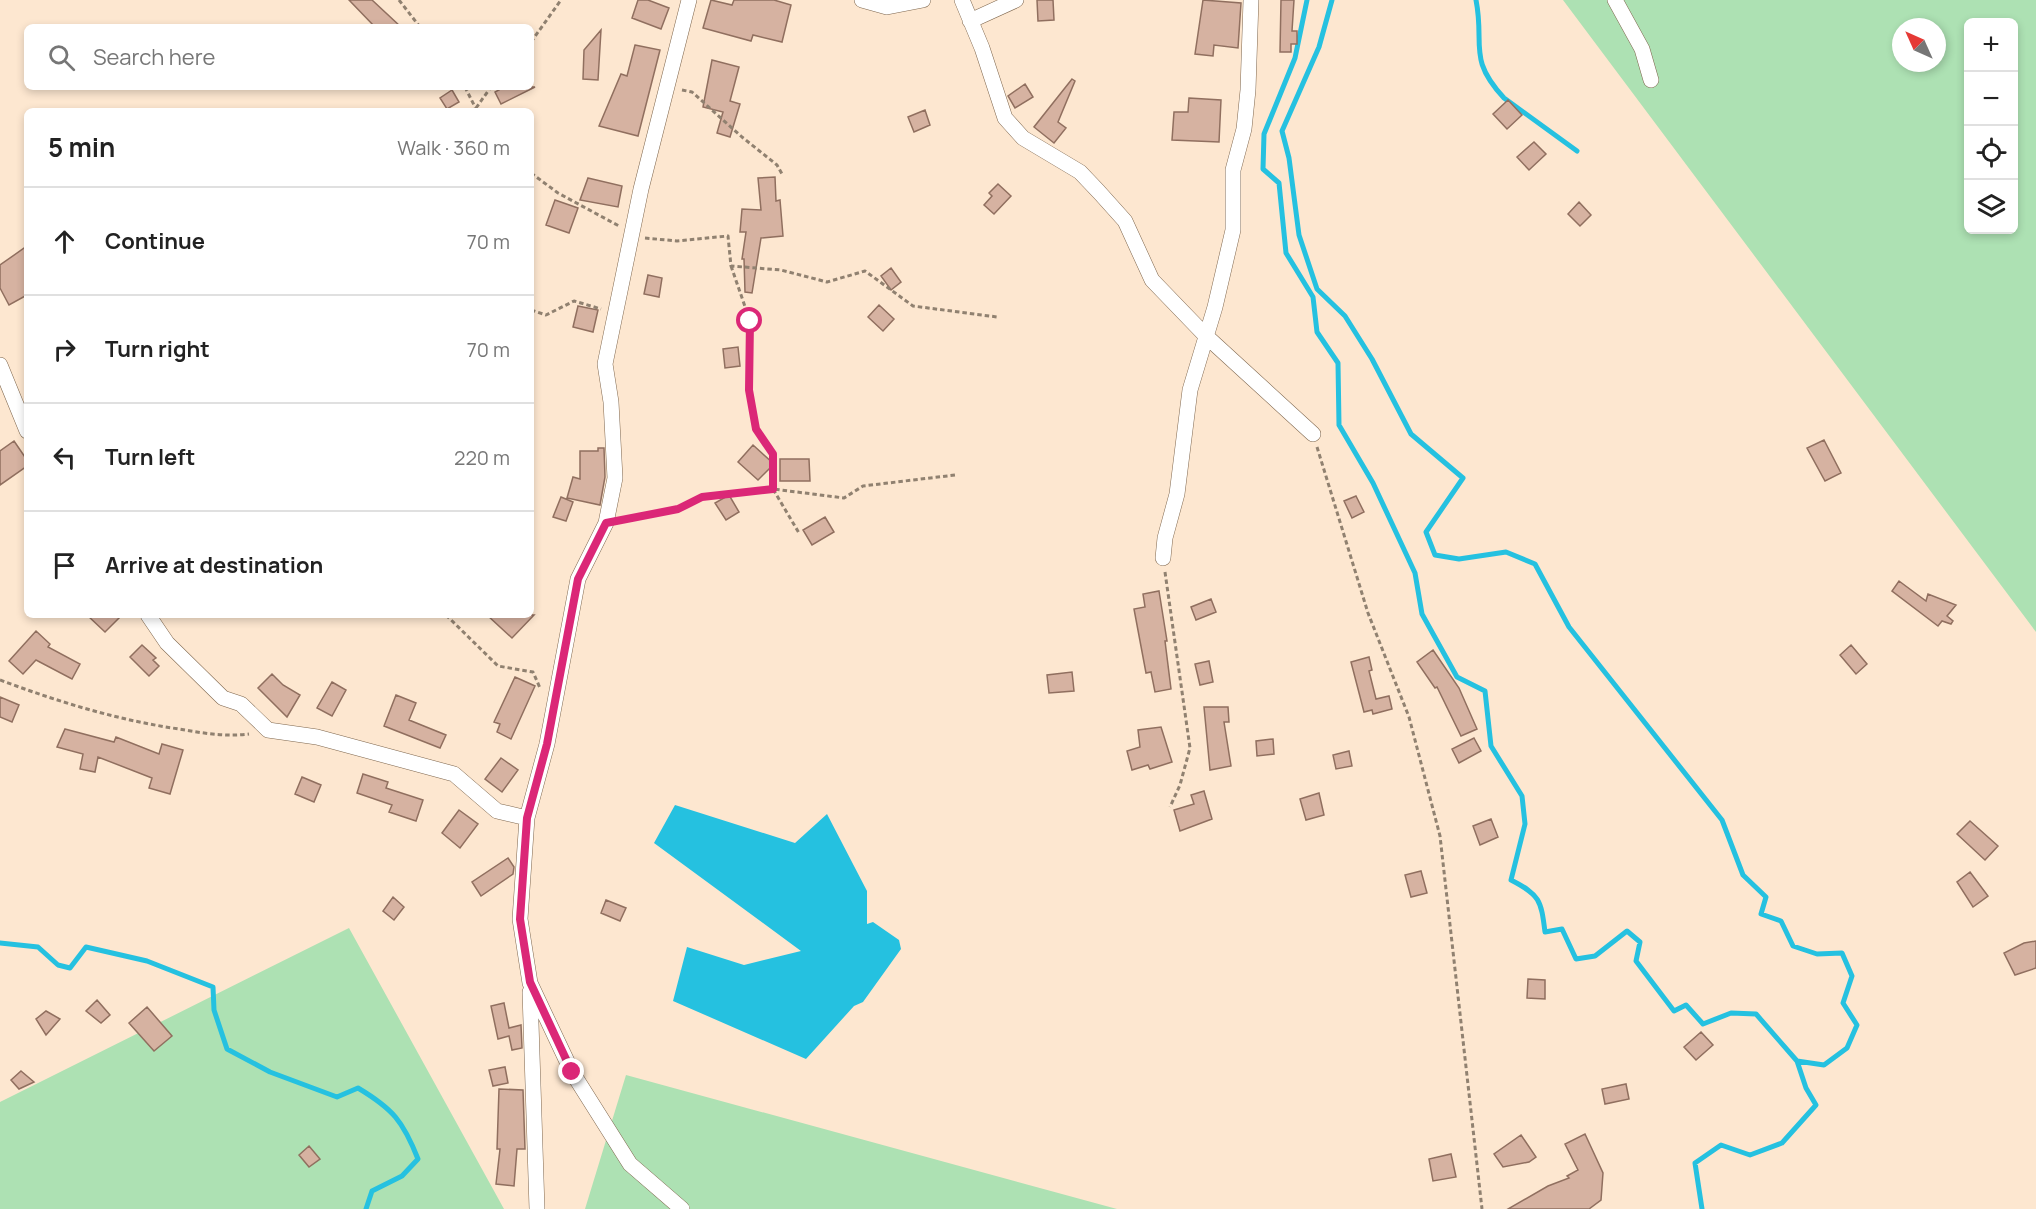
<!DOCTYPE html>
<meta charset="utf-8">
<style>
:root{--surface:#fff;--page:#f2f2f2;--text:#222;--muted:#767676;--line:#e0e0e0}
body{margin:0;font-family:Manrope,sans-serif;background:var(--page);color:var(--text)}
.controls{position:absolute;right:18px;top:18px;display:grid;overflow:hidden;border-radius:9px;box-shadow:0 3px 9px #0003}
.controls button{width:54px;height:54px;display:grid;place-items:center;padding:0;border:0;border-bottom:2px solid var(--line);background:var(--surface);color:var(--text);font:30px sans-serif}
.compass{position:absolute;left:1892px;top:18px;width:54px;height:54px;border-radius:50%;background:var(--surface);box-shadow:0 3px 9px #0003;rotate:315deg}
.stop{position:absolute;width:18px;height:18px;margin:-14px;border:4px solid #db2777;border-radius:50%;background:#fff}
.stop.end{background:#db2777;border-color:#fff;box-shadow:0 2px 6px #0008}
.list{margin:0;padding:0;list-style:none}
h2{display:flex;justify-content:space-between;align-items:center;height:78px;margin:0;padding:0 24px;font-size:26px}
h2 small{font-size:20px;font-weight:400;color:var(--muted)}
.list li{display:grid;grid-template-columns:39px 1fr auto;gap:18px;align-items:center;box-sizing:border-box;height:108px;padding:0 24px;border-top:2px solid var(--line)}
.list b{display:block;font-size:22px;white-space:nowrap}
.list em{font-size:20px;font-style:normal;color:var(--muted)}
.icon{flex:none;width:33px;height:33px;fill:none;stroke:currentColor;stroke-width:2;stroke-linecap:round;stroke-linejoin:round}
.map{position:relative;flex:none;width:2036px;height:1209px;overflow:hidden}
.search{position:absolute;background:var(--surface);box-shadow:0 3px 9px #0003;left:24px;top:24px;width:510px;height:66px;display:flex;align-items:center;gap:15px;box-sizing:border-box;padding:0 21px;border-radius:9px;color:var(--muted);font-size:22px}
.panel{position:absolute;background:var(--surface);box-shadow:0 3px 9px #0003;left:24px;top:108px;width:510px;height:510px;border-radius:9px}
.map>svg:first-child{display:block}
.green{fill:#ade1b3;fill-rule:evenodd}
.water{fill:#25c1e0}
.lines{fill:none;stroke-linecap:round;stroke-linejoin:round}
.stream{stroke:#25c1e0;stroke-width:5}
.building{fill:#d6b2a1;stroke:#906f5f;stroke-width:1.5}
.street-casing{stroke:#7f674e;stroke-width:16}
.path{stroke:#908170;stroke-width:3;stroke-dasharray:4.5 3;stroke-linecap:butt}
.street{stroke:#fff;stroke-width:15}
.route{stroke:#db2777;stroke-width:8}
</style>
<div class="map">
<svg width="2036" height="1209" viewBox="0 0 2036 1209">
<rect width="100%" height="100%" fill="#fde7d0"/>
<!-- green -->
<path class="green" d="M1563 0H2036V632ZM1968 22H2014V230H1968ZM1901 27H1937V63H1901Z
M349 928 504 1209H0V1102Z
M626 1075 1117 1209H585Z"/>
<!-- water -->
<path class="water" d="M675 805 795 843 827 814 867 891V924L873 922 899 940 901 949 863 1002 854 1006 806 1059 673 1001 687 947 744 965 801 951 654 843Z"/>
<g class="lines">
<!-- stream -->
<path class="stream" d="M1307 0 1295 58 1264 134 1263 169 1279 183 1286 253 1313 297 1317 332 1338 363 1339 425 1373 483 1415 573 1422 614 1457 677 1485 691 1491 746 1522 796 1525 824 1511 880C1540 895 1541 900 1545 932L1562 929 1576 959 1595 956 1627 931 1640 942 1636 961 1674 1011 1686 1005 1703 1024 1731 1013 1756 1014 1797 1061
M1332 0 1319 47 1282 131 1289 158 1299 235 1317 289 1345 316 1372 359 1411 434 1463 478 1426 532 1435 555 1459 559 1506 552 1535 564 1569 627 1722 820 1743 875 1766 897 1761 914 1781 921 1793 946 1817 954 1842 953 1852 976 1843 1003 1857 1025 1847 1048 1824 1065 1797 1061 1806 1088 1816 1105 1782 1143 1750 1155 1721 1145 1695 1163 1702 1209
M1476 0C1485 45 1467 58 1504 98L1577 151
M0 943 38 947 58 965 70 968 86 947 147 961 213 987 214 1010 227 1049 270 1072 337 1097 358 1088C393 1109 403 1121 418 1159L402 1176 372 1191 366 1209"/>
</g>
<!-- building -->
<path class="building" d="M349 0H372L401 27H375Z
M638 0H648L669 8 661 29 632 18Z
M711 0 732 5 734 0H774L791 5 782 42 753 35 751 41 703 28Z
M1037 0H1053L1054 20 1038 21Z
M1203 0 1241 3 1238 48 1214 45 1213 56 1195 54Z
M1281 0H1294L1292 31H1297V44H1291V52H1280Z
M601 30 598 80 583 79 584 50Z
M635 45 660 50 638 136 599 126 621 74 627 76Z
M712 60 739 67 730 101 740 104 730 137 717 133 723 112 703 107Z
M1072 79 1075 81 1058 122 1066 128 1054 143 1034 127Z
M1025 84 1033 97 1015 108 1008 96Z
M504 87H535L501 104 495 92Z
M452 90 459 102 447 109 440 98Z
M1189 98 1221 100 1219 142 1172 140 1174 112H1188Z
M1508 100 1522 115 1507 129 1493 114Z
M925 110 930 125 914 132 908 117Z
M1534 142 1546 154 1529 170 1517 157Z
M775 177 776 201 780 200 783 236 761 238 752 293 745 292 744 259H742L746 232H740L742 209 761 210 758 178Z
M588 178 622 186 618 207 580 200Z
M998 184 1011 196 994 214 984 205 992 196 989 193Z
M555 200 578 208 569 233 546 225Z
M1579 202 1591 215 1580 226 1568 214Z
M27 246V295L9 305 0 288V265Z
M891 268 901 282 891 290 881 276Z
M648 275 662 278 659 297 644 294Z
M879 305 894 319 883 331 868 317Z
M578 306 598 310 593 332 573 327Z
M738 347 740 366 725 368 723 349Z
M1824 440 1841 473 1825 481 1807 448Z
M14 441 27 460V466L0 485V451Z
M753 445 774 464 758 480 738 462Z
M598 448H604L605 477 600 505 567 498 573 477 580 479V451H598Z
M780 459H809L810 481H780Z
M729 495 739 512 726 520 715 503Z
M1356 496 1364 512 1352 518 1344 501Z
M561 497 573 502 566 521 553 517Z
M825 517 834 532 812 545 803 530Z
M1899 581 1926 601 1928 594 1956 605 1947 616 1953 621 1951 624 1942 621 1938 626 1892 591Z
M1159 591 1167 641H1165L1171 689 1155 692 1151 672 1146 673 1134 609 1145 607 1143 594Z
M1211 599 1216 612 1196 620 1191 607Z
M87 615H122L105 632Z
M487 615H534L512 638Z
M36 631 50 644 48 647 80 664 72 679 36 660 23 674 9 661Z
M142 645 156 658 153 660 159 666 149 676 130 657Z
M1851 645 1867 664 1856 674 1840 655Z
M1433 650 1459 688 1477 729 1461 736 1437 687 1435 688 1417 662Z
M1369 657 1372 670 1369 671 1376 699 1389 696 1392 709 1373 714 1372 710 1364 712 1351 662Z
M1209 661 1213 682 1200 685 1195 664Z
M1072 672 1074 691 1049 693 1047 675Z
M272 674 283 685 300 695 287 717 258 688Z
M515 677 535 686 511 739 497 732 500 724 494 722Z
M332 682 346 690 332 716 317 708Z
M396 695 416 703 409 720 446 735 440 748 384 726Z
M0 697 19 705 12 722 0 717Z
M1204 707H1228L1229 722H1224L1231 766 1210 770Z
M1161 727 1172 762 1150 769 1148 765 1132 770 1127 751 1140 747 1138 730Z
M65 729 114 742 116 737 159 754 162 744 183 750 170 794 149 788 152 778 98 757 95 772 80 769 83 754 57 747Z
M1474 738 1481 751 1459 763 1452 749Z
M1273 739 1274 754 1257 756 1256 741Z
M1349 751 1352 766 1336 769 1333 755Z
M501 758 518 770 502 792 485 779Z
M363 774 388 782 386 788 423 800 416 821 389 812 392 805 357 793Z
M302 777 321 785 314 802 295 794Z
M1204 791 1212 819 1180 831 1174 810 1194 804 1191 795Z
M1319 793 1324 815 1306 820 1300 799Z
M459 810 478 824 460 848 442 833Z
M1491 819 1498 837 1480 845 1473 826Z
M1970 821 1998 846 1985 860 1957 834Z
M508 858 514 867 513 874 481 896 472 882Z
M1421 871 1427 893 1411 897 1405 875Z
M1970 872 1988 896 1973 907 1957 882Z
M393 897 404 907 394 920 383 911Z
M606 900 626 908 620 921 601 913Z
M2036 941V968L2015 975 2004 953 2024 943Z
M1528 979 1545 980V999L1527 998Z
M97 1000 110 1015 101 1023 86 1011Z
M504 1003 509 1028 521 1025 522 1048 512 1050 509 1036 498 1039 491 1006Z
M147 1007 172 1036 154 1051 129 1023Z
M46 1011 60 1019 46 1035 36 1019Z
M1701 1032 1713 1045 1696 1060 1684 1047Z
M505 1067 508 1083 493 1086 489 1070Z
M21 1071 34 1082 19 1089 11 1080Z
M1626 1084 1629 1099 1605 1104 1602 1089Z
M499 1089 523 1090 525 1149H517L514 1186 496 1184 500 1149H497Z
M1585 1134 1603 1173 1601 1200 1589 1209H1508L1548 1186 1569 1178 1567 1176 1578 1170 1565 1144Z
M1521 1135 1536 1157 1529 1162 1503 1167 1494 1154Z
M309 1146 320 1159 309 1167 299 1155Z
M1451 1154 1456 1177 1433 1181 1429 1159Z"/>
<g class="lines">
<defs>
<path id="street" d="M862 0 887 7 923 0
M962 0 982 48 1005 118 1023 138 1080 172 1099 192 1125 221 1152 280 1206 336 1313 434
M1615 0 1642 49 1651 80
M970 21 1016 0
M0 365 27 431
M1163 558 1165 538 1177 494 1190 390 1215 307 1233 230V170L1244 129 1248 90 1251 0
M148 615 167 643 223 698 241 704 268 730 317 737 454 774 497 811 527 818
M530 992 537 1209
M682 1209 630 1164 572 1072 530 983 520 919 527 818 547 744 578 579 606 523 615 478 611 402 605 364 641 189 689 0"/>
</defs>
<!-- street casing -->
<use href="#street" class="street-casing"/>
<!-- path -->
<path class="path" d="M399 0 420 27
M531 42 561 0
M465 87 477 111
M682 90 692 92 742 137 777 165 782 174
M476 108 491 87
M531 173 558 193 619 226
M645 238 677 241 728 236 731 266 781 270 827 282 865 271 913 306 997 317
M731 266 750 321 749 390 756 429 773 454V489L799 533
M531 310 546 315 574 301 601 309
M1317 447 1368 613 1409 717 1440 836 1482 1209
M622 520 678 509 702 497 773 489 844 498 863 486 955 475
M1165 572 1190 748 1180 785 1170 807
M446 615 498 666 533 672 540 688
M0 680C59 702 117 720 179 729 202 733 225 737 249 734"/>
<!-- street -->
<use href="#street" class="street"/>
</g>
<g class="lines">
<!-- route -->
<path class="route" d="M572 1072 530 982 520 919 527 818 547 744 578 579 606 523 678 509 702 497 773 489V454L756 429 749 390 750 321"/>
</g>
</svg>
<div class="controls">
<button>+</button>
<button>−</button>
<button><svg class="icon" aria-label="locate" viewBox="0 0 24 24"><circle cx="12" cy="12" r="6"/><path d="M12 2v4M12 18v4M2 12h4M18 12h4"/></svg></button>
<button><svg class="icon" aria-label="layers" viewBox="0 0 24 24"><path d="M12 4l9 5-9 5-9-5zM3 14l9 5 9-5"/></svg></button>
</div>
<svg class="compass" viewBox="-18 -18 36 36"><path d="M0-13l5 13h-10z" fill="#e53935"/><path d="M0 13l5-13h-10z" fill="#767676"/></svg>
<div class="stop" style="left:750px;top:321px"></div>
<div class="stop end" style="left:572px;top:1072px"></div>
<div class="search"><svg class="icon" aria-label="search" viewBox="0 0 24 24"><circle cx="10" cy="10" r="6"/><path d="M15 15l6 6"/></svg>Search here</div>
<section class="panel">
<h2>5 min<small>Walk · 360 m</small></h2>
<ul class="list">
<li><svg class="icon" aria-label="ahead" viewBox="0 0 24 24"><path d="M12 20V5M6 11l6-6 6 6"/></svg><div><b>Continue</b></div><em>70 m</em></li>
<li><svg class="icon" aria-label="right" viewBox="0 0 24 24"><path d="M7 20v-9h11M14 6l5 5-5 5"/></svg><div><b>Turn right</b></div><em>70 m</em></li>
<li><svg class="icon" aria-label="left" viewBox="0 0 24 24"><path d="M17 20v-9H6M10 6l-5 5 5 5"/></svg><div><b>Turn left</b></div><em>220 m</em></li>
<li><svg class="icon" aria-label="arrive" viewBox="0 0 24 24"><path d="M6 21V4h12l-3 4 3 4H6"/></svg><div><b>Arrive at destination</b></div></li>
</ul>
</section>
</div>
